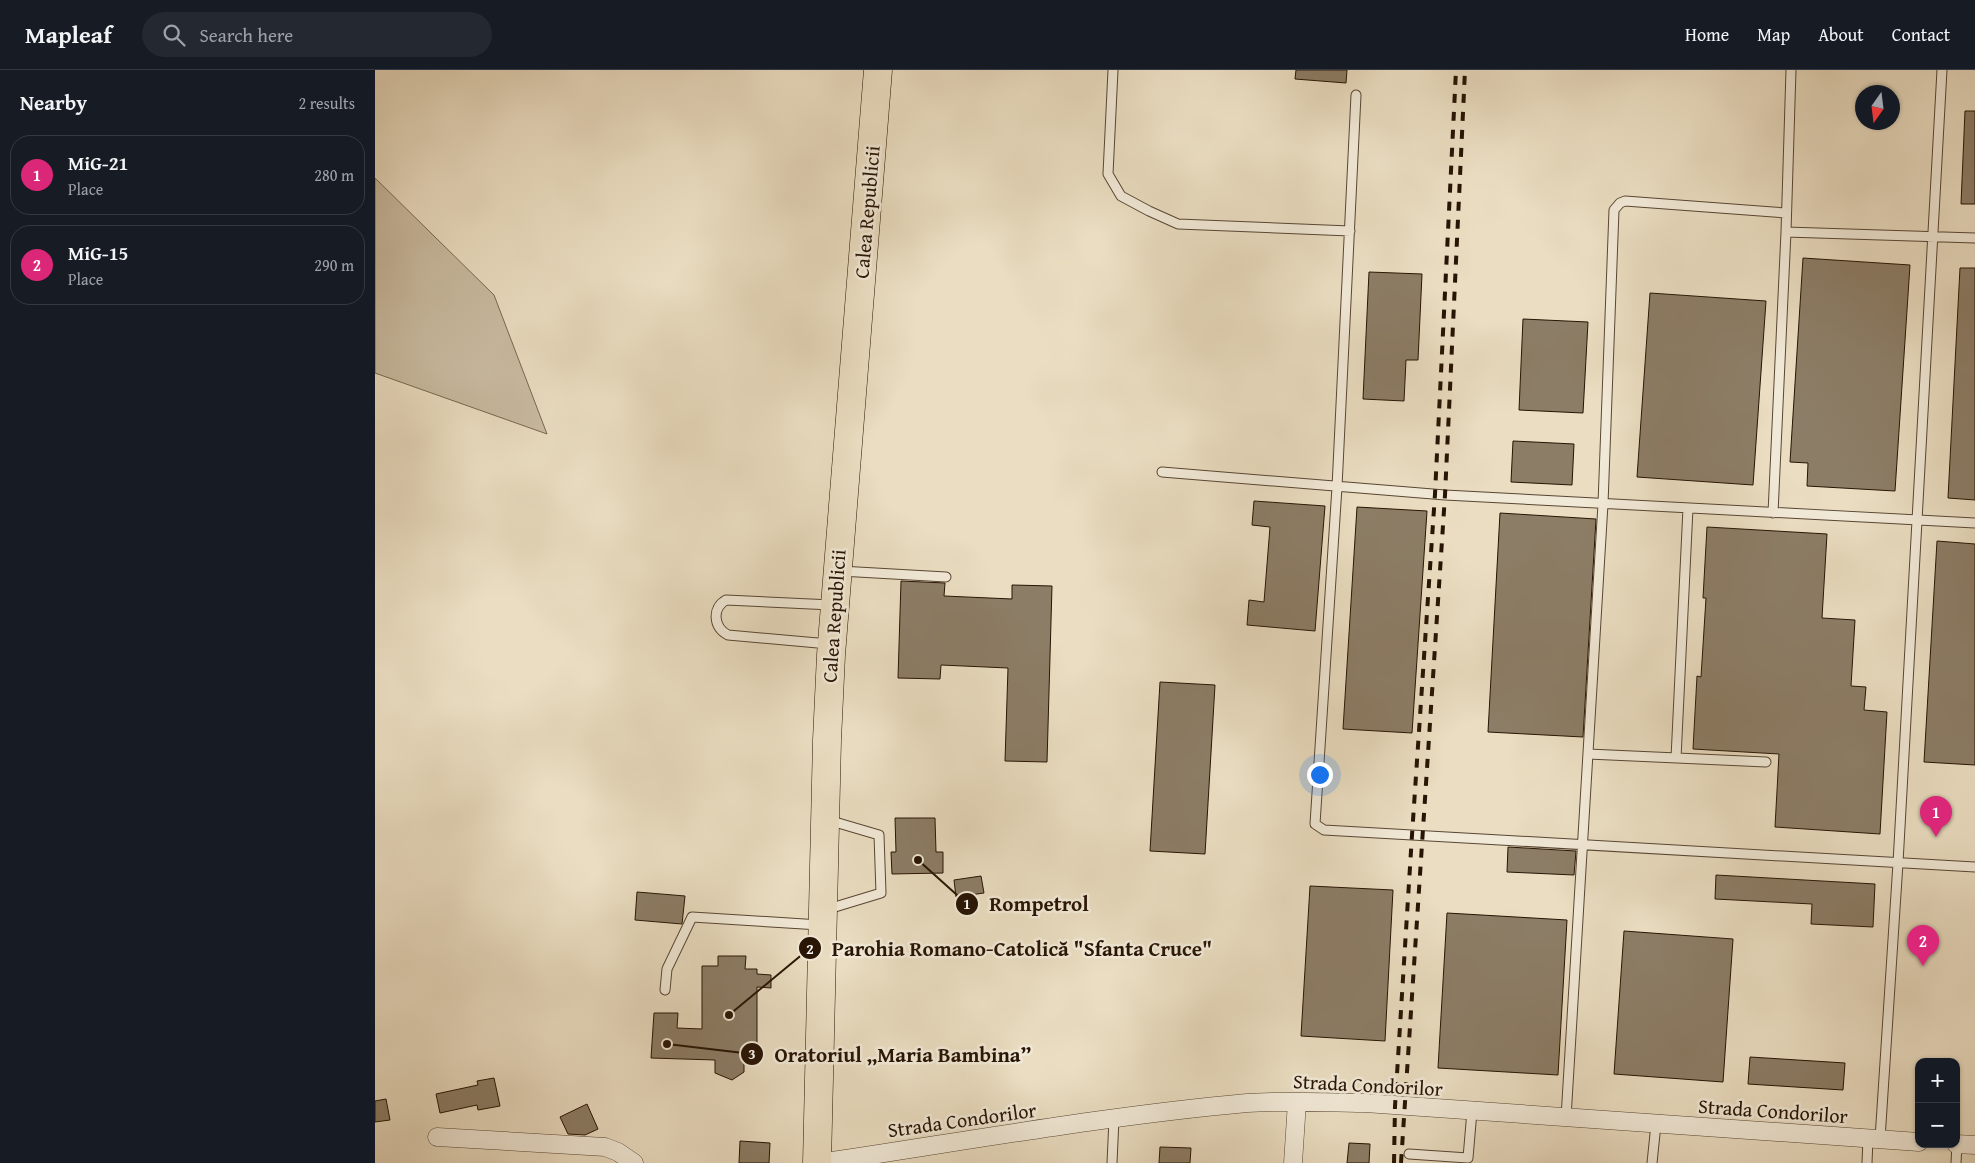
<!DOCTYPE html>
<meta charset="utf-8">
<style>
:root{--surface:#171b24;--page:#242831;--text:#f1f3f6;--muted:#9ea1a6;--line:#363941;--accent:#db2777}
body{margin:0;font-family:"Gentium Book Plus",serif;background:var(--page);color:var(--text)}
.controls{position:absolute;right:15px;bottom:15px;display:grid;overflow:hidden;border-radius:10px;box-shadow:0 1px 4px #0004}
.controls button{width:45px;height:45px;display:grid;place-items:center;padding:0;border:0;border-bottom:1px solid var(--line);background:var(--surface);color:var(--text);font:25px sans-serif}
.compass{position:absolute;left:1480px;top:15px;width:45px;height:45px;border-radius:50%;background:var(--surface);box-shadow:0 1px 4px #0004;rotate:194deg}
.you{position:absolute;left:944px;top:704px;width:18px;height:18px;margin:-12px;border:4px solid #fff;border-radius:50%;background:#1a73e8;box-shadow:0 0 0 8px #1a73e833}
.badge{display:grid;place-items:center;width:32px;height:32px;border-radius:50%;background:var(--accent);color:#fff;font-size:16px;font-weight:700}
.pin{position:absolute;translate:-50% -41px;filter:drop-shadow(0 1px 2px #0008)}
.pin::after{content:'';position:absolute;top:26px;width:18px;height:15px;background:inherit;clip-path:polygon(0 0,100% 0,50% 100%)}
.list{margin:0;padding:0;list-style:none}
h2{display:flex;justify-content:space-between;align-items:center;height:65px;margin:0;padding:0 20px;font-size:21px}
h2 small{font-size:16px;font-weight:400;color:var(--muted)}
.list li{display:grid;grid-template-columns:32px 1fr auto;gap:15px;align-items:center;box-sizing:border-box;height:80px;margin:0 10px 10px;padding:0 10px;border:1px solid var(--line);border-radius:20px}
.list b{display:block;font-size:19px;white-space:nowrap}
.list p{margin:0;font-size:16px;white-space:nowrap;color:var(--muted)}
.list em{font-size:16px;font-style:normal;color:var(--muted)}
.icon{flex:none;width:28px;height:28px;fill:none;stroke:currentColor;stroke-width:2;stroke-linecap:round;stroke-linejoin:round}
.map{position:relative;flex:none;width:1600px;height:1093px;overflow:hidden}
header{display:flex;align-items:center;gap:30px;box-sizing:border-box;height:70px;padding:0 25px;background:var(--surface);border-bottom:1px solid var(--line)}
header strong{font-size:24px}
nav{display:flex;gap:28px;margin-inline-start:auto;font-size:18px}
.search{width:350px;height:45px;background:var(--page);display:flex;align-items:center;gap:12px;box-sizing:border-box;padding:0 18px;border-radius:28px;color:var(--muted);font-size:19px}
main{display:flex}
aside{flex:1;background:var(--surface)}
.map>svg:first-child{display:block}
.green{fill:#c9bba1;stroke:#786852}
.building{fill:#8c7d66;stroke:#271404}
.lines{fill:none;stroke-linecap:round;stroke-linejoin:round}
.service-casing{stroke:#584633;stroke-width:11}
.minor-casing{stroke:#584633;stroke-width:19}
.primary-casing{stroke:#271404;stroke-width:29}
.service{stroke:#f1e9d7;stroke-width:9}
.minor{stroke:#f1e9d7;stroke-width:18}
.primary{stroke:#eaddc1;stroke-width:28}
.rail{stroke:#271404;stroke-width:4;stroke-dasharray:9 9;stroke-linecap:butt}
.labels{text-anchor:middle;stroke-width:5;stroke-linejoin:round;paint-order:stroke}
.street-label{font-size:20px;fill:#271404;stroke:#f1e9d7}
.leader{fill:none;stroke:#271404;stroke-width:2}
.callout-dot{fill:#271404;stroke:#f1e9d7;stroke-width:2}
.mark-label{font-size:15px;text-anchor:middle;font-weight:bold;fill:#fff}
.callout-label{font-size:21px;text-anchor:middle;font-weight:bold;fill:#271404;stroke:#f1e9d7;stroke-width:5;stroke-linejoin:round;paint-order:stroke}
</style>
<header>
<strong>Mapleaf</strong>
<div class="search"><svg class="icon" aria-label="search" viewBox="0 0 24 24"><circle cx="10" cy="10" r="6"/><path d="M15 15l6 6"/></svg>Search here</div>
<nav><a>Home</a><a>Map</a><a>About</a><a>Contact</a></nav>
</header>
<main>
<aside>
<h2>Nearby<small>2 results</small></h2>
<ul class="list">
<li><span class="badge">1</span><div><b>MiG-21</b><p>Place</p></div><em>280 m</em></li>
<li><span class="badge">2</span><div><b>MiG-15</b><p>Place</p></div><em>290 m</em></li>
</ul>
</aside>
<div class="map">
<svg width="1600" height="1093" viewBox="0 0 1600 1093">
<rect width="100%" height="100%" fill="#eaddc1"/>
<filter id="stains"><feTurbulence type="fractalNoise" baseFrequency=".004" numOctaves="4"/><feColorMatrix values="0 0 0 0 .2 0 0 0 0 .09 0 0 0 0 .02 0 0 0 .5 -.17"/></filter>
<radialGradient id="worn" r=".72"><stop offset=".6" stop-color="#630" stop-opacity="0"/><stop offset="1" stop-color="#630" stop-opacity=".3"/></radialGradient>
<!-- green -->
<path class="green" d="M0 108 119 225 172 364 0 303Z"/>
<!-- building -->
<path class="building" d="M921 0H972L971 13 920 9Z
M1590 41H1600V134H1586Z
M1428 188 1535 195 1520 421 1432 416 1433 393 1415 392Z
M1585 198H1600V430L1573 428Z
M994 202 1047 204 1043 290H1031L1029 331 988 329Z
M1275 223 1391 231 1378 415 1262 407Z
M1148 249 1213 252 1208 343 1144 340Z
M1138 371 1199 374 1197 415 1136 412Z
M879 431 950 436 940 561 872 555 874 530 889 532 895 457 877 455Z
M982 437 1052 441 1037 663 968 659Z
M1125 443 1221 449 1208 667 1113 662Z
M1332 457 1452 464 1447 548 1480 550 1476 616 1491 617 1489 640 1512 642 1505 764 1400 757 1404 684 1318 679 1322 606 1326 607 1331 528H1328Z
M1562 471 1600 474V695L1549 692Z
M526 511 570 513 569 526 637 529V515L677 516 672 692 630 691 633 598 566 595 565 609 523 608Z
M785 612 840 615 830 784 775 781Z
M520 748H560L561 782H568V803L517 804 516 782H521Z
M1133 777 1201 781 1199 805 1132 802Z
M1341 805 1500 814 1498 857 1436 854 1437 834 1340 829Z
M606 806 609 823 581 827 579 810Z
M935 816 1018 820 1010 971 926 966Z
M262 822 310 826 307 854 260 850Z
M1072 843 1192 850 1183 1005 1063 998Z
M1249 861 1358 869 1348 1012 1239 1004Z
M343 886H371L370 899H382V904L396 905V918L382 917V974H380V992H369V1002L357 1010 340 1003V990L276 988 279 943H303L302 958 327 959V896H343Z
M1375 987 1470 993 1468 1020 1373 1014Z
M119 1008 125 1036 103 1040 102 1035 65 1043 61 1024 103 1015 102 1011Z
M11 1029 15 1050 0 1052V1031Z
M212 1034 223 1059 210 1065 193 1064 185 1047Z
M365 1071 395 1073 394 1093H364Z
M974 1073 995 1074 994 1093H972Z
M785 1077 816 1078 815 1093H784Z"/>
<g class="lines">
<defs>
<path id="service" d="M738 0 733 104 746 126 774 141 803 154 975 161
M981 25 962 417 940 754 949 760 1600 797
M1411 162 1600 168
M787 402 1070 425 1600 453
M1398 443 1411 162 1416 0
M465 501 571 507
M454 574 353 565C338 557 337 538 351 530L457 535
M1213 684 1391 692
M1301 688 1313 438
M450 840 506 823 504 765 453 750
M290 920 292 899 317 847 445 855
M1191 1048 1228 434 1239 140 1245 133 1250 131 1411 143
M1505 1069 1523 793 1567 0
M1034 1084 1093 1088 1097 1041
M737 1093 739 1049
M1277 1093 1281 1054
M1492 1093 1493 1068
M1581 1093 1582 1074"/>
<path id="minor" d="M62 1067 230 1077 243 1082 259 1093
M1581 1074 1600 1075
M444 1093C586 1072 729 1046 872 1033 911 1030 951 1033 990 1033L1544 1072
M918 1093 922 1032"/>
<path id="primary" d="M442 1093 452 670 456 585 503 0"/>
</defs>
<!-- service casing -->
<use href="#service" class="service-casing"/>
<!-- minor casing -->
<use href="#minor" class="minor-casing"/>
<!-- primary casing -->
<use href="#primary" class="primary-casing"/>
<!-- service -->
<use href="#service" class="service"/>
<!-- minor -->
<use href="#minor" class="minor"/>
<!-- primary -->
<use href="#primary" class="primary"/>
<!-- rail -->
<path class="rail" d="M1019 1093 1020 1036 1037 765 1060 424 1081 0
M1026 1093 1070 425 1090 0"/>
</g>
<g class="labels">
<!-- street labels -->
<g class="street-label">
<text transform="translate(492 142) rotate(-85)" y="7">Calea Republicii</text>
<text transform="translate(459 546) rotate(-86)" y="7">Calea Republicii</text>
<text transform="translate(993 1015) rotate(3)" y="7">Strada Condorilor</text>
<text transform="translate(1398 1041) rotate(4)" y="7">Strada Condorilor</text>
<text transform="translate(587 1050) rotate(-8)" y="7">Strada Condorilor</text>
</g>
</g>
<!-- callouts -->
<path class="leader" d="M543 790L592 834M354 945L435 878M292 974L377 984"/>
<g class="callout-dot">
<circle cx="543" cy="790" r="5"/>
<circle cx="354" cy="945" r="5"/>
<circle cx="292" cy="974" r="5"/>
<circle cx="592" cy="834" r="12"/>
<circle cx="435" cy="878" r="12"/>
<circle cx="377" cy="984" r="12"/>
</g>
<g class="mark-label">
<text x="592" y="839">1</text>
<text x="435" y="884">2</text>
<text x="377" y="989">3</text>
</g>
<g class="callout-label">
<text x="664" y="841">Rompetrol</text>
<text x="647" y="886">Parohia Romano-Catolică "Sfanta Cruce"</text>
<text x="528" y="992">Oratoriul „Maria Bambina”</text>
</g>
<rect width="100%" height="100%" filter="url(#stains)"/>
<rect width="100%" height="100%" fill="url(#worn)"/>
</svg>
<div class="controls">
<button>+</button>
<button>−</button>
</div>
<svg class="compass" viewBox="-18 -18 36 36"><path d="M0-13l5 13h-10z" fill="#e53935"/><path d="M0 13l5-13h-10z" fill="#9ea1a6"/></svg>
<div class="you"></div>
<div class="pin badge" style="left:1561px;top:767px">1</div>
<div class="pin badge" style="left:1548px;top:896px">2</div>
</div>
</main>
